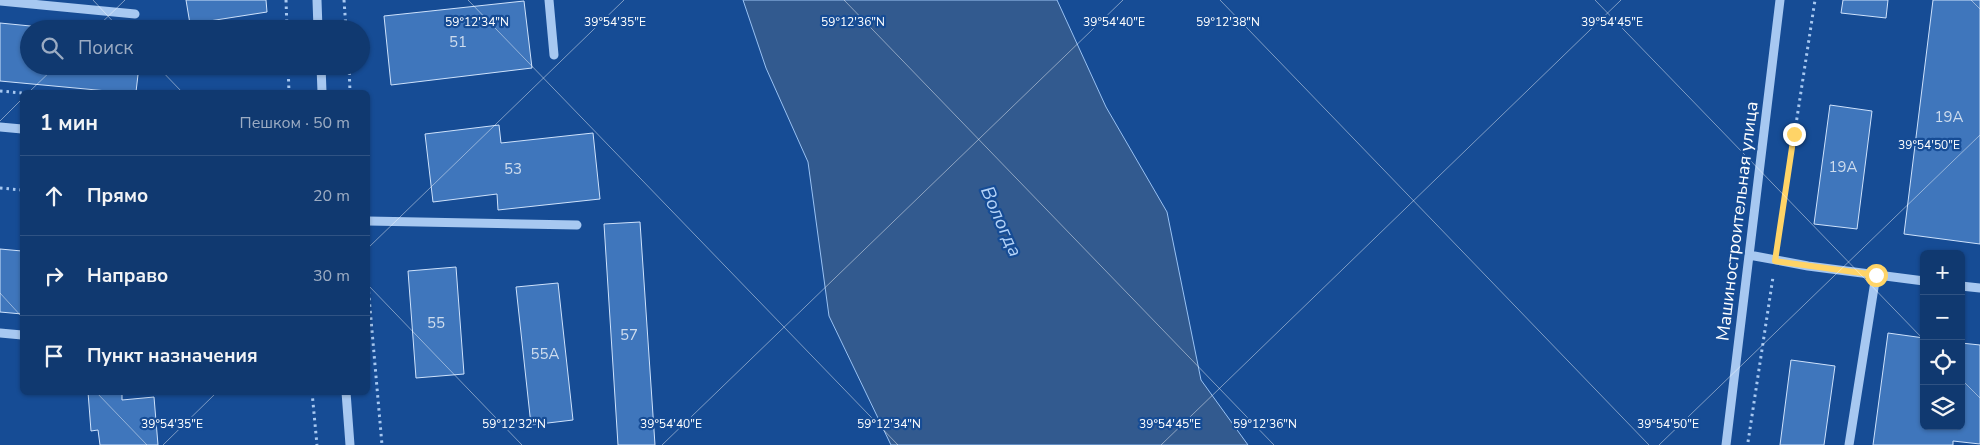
<!DOCTYPE html>
<html lang="ru">
<meta charset="utf-8">
<style>
:root{--surface:#103970;--page:#1e4478;--text:#f1f3f6;--muted:#9cacc3;--line:#305383}
body{margin:0;font-family:"Nunito Sans",sans-serif;background:var(--page);color:var(--text)}
.controls{position:absolute;right:15px;bottom:15px;display:grid;overflow:hidden;border-radius:8px;box-shadow:0 1px 4px #0004}
.controls button{width:45px;height:45px;display:grid;place-items:center;padding:0;border:0;border-bottom:1px solid var(--line);background:var(--surface);color:var(--text);font:25px sans-serif}
.stop{position:absolute;width:15px;height:15px;margin:-11px;border:4px solid #ffd467;border-radius:50%;background:#fff}
.stop.end{background:#ffd467;border-color:#fff;box-shadow:0 1px 5px #0008}
.list{margin:0;padding:0;list-style:none}
h2{display:flex;justify-content:space-between;align-items:center;height:65px;margin:0;padding:0 20px;font-size:21px}
h2 small{font-size:16px;font-weight:400;color:var(--muted)}
.list li{display:grid;grid-template-columns:32px 1fr auto;gap:15px;align-items:center;box-sizing:border-box;height:80px;padding:0 20px;border-top:1px solid var(--line)}
.list b{display:block;font-size:19px;white-space:nowrap}
.list em{font-size:16px;font-style:normal;color:var(--muted)}
.icon{flex:none;width:28px;height:28px;fill:none;stroke:currentColor;stroke-width:2;stroke-linecap:round;stroke-linejoin:round}
.map{position:relative;flex:none;width:1980px;height:445px;overflow:hidden}
.search{position:absolute;background:var(--surface);box-shadow:0 1px 4px #0004;left:20px;top:20px;width:350px;height:55px;display:flex;align-items:center;gap:12px;box-sizing:border-box;padding:0 18px;border-radius:28px;color:var(--muted);font-size:19px}
.panel{position:absolute;background:var(--surface);box-shadow:0 1px 4px #0004;left:20px;top:90px;width:350px;height:305px;border-radius:8px}
.map>svg:first-child{display:block}
.water{fill:#325a8f;stroke:#99c2f4}
.building{fill:#3f76bc;stroke:#cee2fc}
.lines{fill:none;stroke-linecap:round;stroke-linejoin:round}
.path{stroke:#a7c8f1;stroke-width:3;stroke-dasharray:2.5 4;stroke-linecap:butt}
.minor{stroke:#a7c8f1;stroke-width:9}
.route{stroke:#ffd467;stroke-width:6}
.ticks{fill:none;stroke:#fff;stroke-width:1;stroke-opacity:0.45}
.labels{text-anchor:middle;stroke-width:4.5;stroke-linejoin:round;paint-order:stroke}
.number-label{font-size:15px;fill:#cfddee}
.street-label{font-size:18px;fill:#fff;stroke:#164c95}
.water-label{font-size:19px;font-style:italic;fill:#b3d2f8;stroke:#164c95}
.ticks-label{font-size:12px;text-anchor:middle;fill:#fff;stroke:#164c95;stroke-width:4.5;stroke-linejoin:round;paint-order:stroke}
</style>
<div class="map">
<svg width="1980" height="445" viewBox="0 0 1980 445">
<rect width="100%" height="100%" fill="#164c95"/>
<!-- water -->
<path class="water" d="M743 0H1057L1106 107 1167 212 1201 380 1248 445H891L829 316 808 162 766 68Z"/>
<!-- building -->
<path class="building" d="M186 0H266L267 12 190 24Z
M1843 0H1888L1886 18 1841 13Z
M1933 0H1980V244L1904 234Z
M524 1 532 68 391 85 384 16Z
M0 23 61 29H29V66H139L136 92H118L0 81Z
M1830 105 1872 111 1857 229 1814 224Z
M499 125 501 143 593 133 600 199 498 210 497 194 433 202 425 134Z
M640 222 655 445H618L604 224Z
M0 249 22 251V314L0 312Z
M456 267 464 374 416 378 408 271Z
M558 283 573 420 531 425 516 287Z
M1888 333 1924 338V426H1961V343L1980 345V444L1953 441V445H1873Z
M1791 360 1835 366 1824 445H1780Z
M88 392H122V400L154 397 158 445H100L98 430 91 431Z"/>
<g class="lines">
<!-- path -->
<path class="path" d="M286 0 287 29
M344 0 346 29
M288 66 289 92
M349 66 350 92
M0 91 22 93
M0 188 22 190
M1778 242 1815 0
M368 285 382 445
M312 392 317 445
M1748 442 1773 277"/>
<!-- minor -->
<path class="minor" d="M317 0 318 29
M549 0 554 55
M0 1 135 14
M321 66 322 92
M0 127 22 129
M368 221 577 225
M1749 255 1808 266 1924 281
M1961 286 1980 288
M0 333 22 335
M346 392 350 445
M1726 445 1780 0
M1849 445 1876 275"/>
</g>
<g class="lines">
<!-- route -->
<path class="route" d="M1794 134 1775 261 1876 275"/>
</g>
<!-- ticks -->
<path class="ticks" d="M93 0 120 29M468 0 898 445M844 0 1274 445M1220 0 1649 445M1595 0 1924 340M1971 0 1980 9M95 29 125 0M157 66 182 92M29 92 56 66M0 121 22 99M368 248 624 0M368 285 522 445M0 293 22 317M1961 379 1980 398M96 392 147 445M163 445 217 392M662 445 1123 0M1161 445 1621 0M1659 445 1980 135"/>
<g class="labels">
<!-- number labels -->
<g class="number-label">
<text x="458" y="47">51</text>
<text x="1949" y="122">19А</text>
<text x="1843" y="172">19А</text>
<text x="513" y="174">53</text>
<text x="436" y="328">55</text>
<text x="629" y="340">57</text>
<text x="545" y="359">55А</text>
</g>
<!-- street labels -->
<g class="street-label">
<text transform="translate(1737 221) rotate(-83)" y="6">Машиностроительная улица</text>
</g>
<!-- water labels -->
<g class="water-label">
<text transform="translate(1002 221) rotate(66)" y="7">Вологда</text>
</g>
</g>
<g class="ticks-label">
<text x="615" y="26">39°54'35"E</text>
<text x="1114" y="26">39°54'40"E</text>
<text x="1612" y="26">39°54'45"E</text>
<text x="477" y="26">59°12'34"N</text>
<text x="853" y="26">59°12'36"N</text>
<text x="1228" y="26">59°12'38"N</text>
<text x="1929" y="149">39°54'50"E</text>
<text x="514" y="428">59°12'32"N</text>
<text x="889" y="428">59°12'34"N</text>
<text x="1265" y="428">59°12'36"N</text>
<text x="172" y="428">39°54'35"E</text>
<text x="671" y="428">39°54'40"E</text>
<text x="1170" y="428">39°54'45"E</text>
<text x="1668" y="428">39°54'50"E</text>
</g>
</svg>
<div class="controls">
<button>+</button>
<button>−</button>
<button><svg class="icon" aria-label="locate" viewBox="0 0 24 24"><circle cx="12" cy="12" r="6"/><path d="M12 2v4M12 18v4M2 12h4M18 12h4"/></svg></button>
<button><svg class="icon" aria-label="layers" viewBox="0 0 24 24"><path d="M12 4l9 5-9 5-9-5zM3 14l9 5 9-5"/></svg></button>
</div>
<div class="stop" style="left:1876px;top:275px"></div>
<div class="stop end" style="left:1794px;top:134px"></div>
<div class="search"><svg class="icon" aria-label="search" viewBox="0 0 24 24"><circle cx="10" cy="10" r="6"/><path d="M15 15l6 6"/></svg>Поиск</div>
<section class="panel">
<h2>1 мин<small>Пешком · 50 m</small></h2>
<ul class="list">
<li><svg class="icon" aria-label="ahead" viewBox="0 0 24 24"><path d="M12 20V5M6 11l6-6 6 6"/></svg><div><b>Прямо</b></div><em>20 m</em></li>
<li><svg class="icon" aria-label="right" viewBox="0 0 24 24"><path d="M7 20v-9h11M14 6l5 5-5 5"/></svg><div><b>Направо</b></div><em>30 m</em></li>
<li><svg class="icon" aria-label="arrive" viewBox="0 0 24 24"><path d="M6 21V4h12l-3 4 3 4H6"/></svg><div><b>Пункт назначения</b></div></li>
</ul>
</section>
</div>
